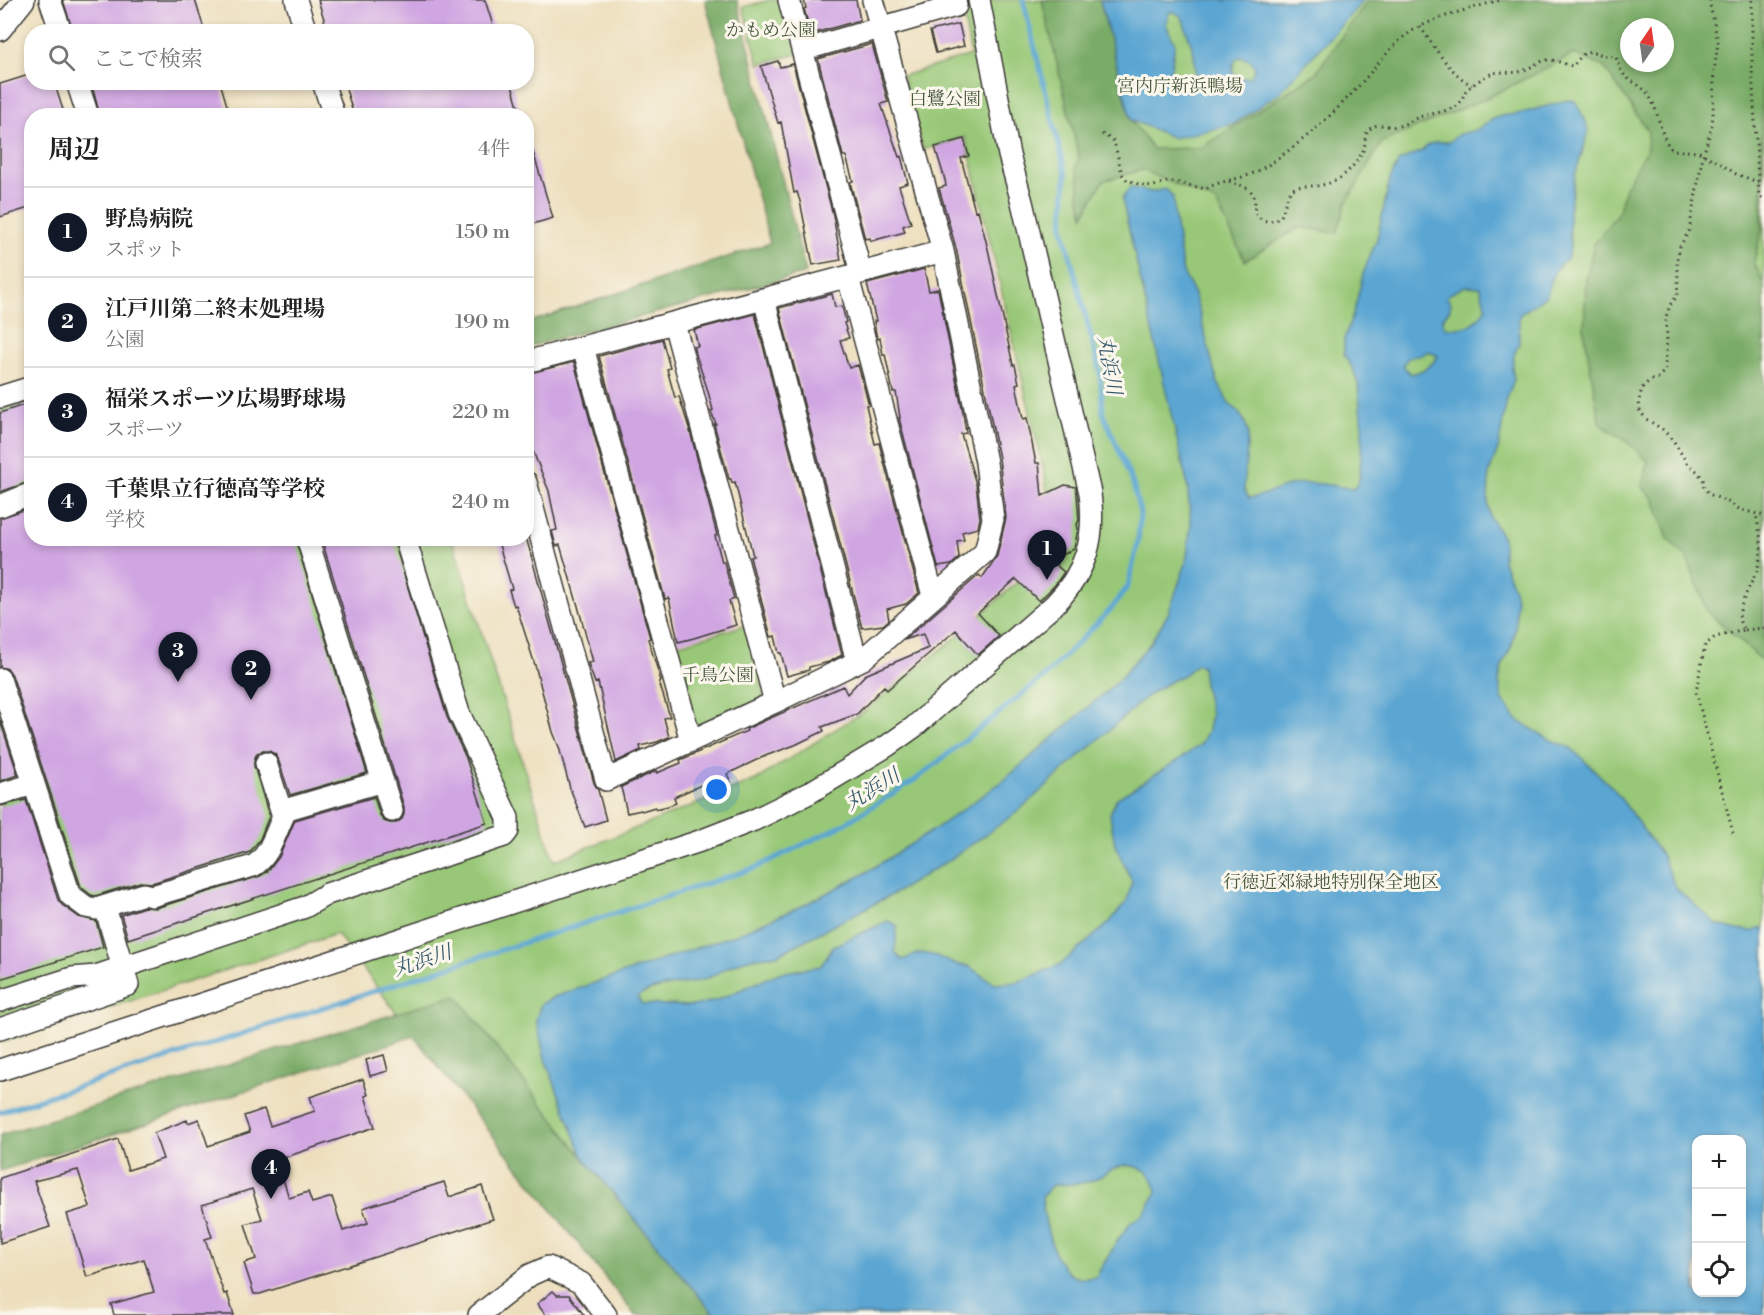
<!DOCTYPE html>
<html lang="ja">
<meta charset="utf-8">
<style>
:root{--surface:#fff;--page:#f2f2f2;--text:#222;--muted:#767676;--line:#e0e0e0;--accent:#111827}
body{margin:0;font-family:"Libre Bodoni","Noto Serif JP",serif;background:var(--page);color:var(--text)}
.controls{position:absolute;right:18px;bottom:18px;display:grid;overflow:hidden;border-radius:12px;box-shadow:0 3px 9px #0003}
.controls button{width:54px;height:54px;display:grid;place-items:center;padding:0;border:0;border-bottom:2px solid var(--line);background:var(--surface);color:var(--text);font:30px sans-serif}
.compass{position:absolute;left:1620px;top:18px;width:54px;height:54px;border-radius:50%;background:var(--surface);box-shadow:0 3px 9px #0003;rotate:13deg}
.you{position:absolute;left:717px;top:790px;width:21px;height:21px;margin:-15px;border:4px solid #fff;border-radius:50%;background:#1a73e8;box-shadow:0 0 0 9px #1a73e833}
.badge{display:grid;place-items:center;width:39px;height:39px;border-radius:50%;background:var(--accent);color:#fff;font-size:20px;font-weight:700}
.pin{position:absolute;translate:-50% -50px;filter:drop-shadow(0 2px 3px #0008)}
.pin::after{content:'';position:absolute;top:32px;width:21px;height:18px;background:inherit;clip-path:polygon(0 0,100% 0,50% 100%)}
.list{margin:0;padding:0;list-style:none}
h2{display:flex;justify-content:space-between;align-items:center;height:78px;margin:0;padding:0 24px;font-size:26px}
h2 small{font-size:20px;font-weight:400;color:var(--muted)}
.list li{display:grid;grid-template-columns:39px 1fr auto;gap:18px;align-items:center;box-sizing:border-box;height:90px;padding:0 24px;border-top:2px solid var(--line)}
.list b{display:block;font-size:22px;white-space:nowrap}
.list p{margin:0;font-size:20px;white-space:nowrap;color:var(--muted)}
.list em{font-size:20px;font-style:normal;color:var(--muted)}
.icon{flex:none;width:33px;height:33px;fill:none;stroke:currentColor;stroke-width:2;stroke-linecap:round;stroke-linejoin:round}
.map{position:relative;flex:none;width:1764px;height:1315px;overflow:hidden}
.search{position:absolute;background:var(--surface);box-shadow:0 3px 9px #0003;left:24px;top:24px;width:510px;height:66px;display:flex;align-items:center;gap:15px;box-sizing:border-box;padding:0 21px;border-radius:24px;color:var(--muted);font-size:22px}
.panel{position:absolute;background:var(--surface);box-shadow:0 3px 9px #0003;left:24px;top:108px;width:510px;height:438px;border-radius:24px}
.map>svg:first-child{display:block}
.green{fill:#98c877;stroke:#5a724a;stroke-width:1.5;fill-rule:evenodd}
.forest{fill:#7aac68;stroke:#4b6442;stroke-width:1.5;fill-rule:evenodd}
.water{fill:#5aa5d2;stroke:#3b6077;stroke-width:1.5;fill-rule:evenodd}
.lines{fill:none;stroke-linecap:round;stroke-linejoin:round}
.stream{stroke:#5aa5d2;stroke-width:5}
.building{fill:#d0a6e2}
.minor-casing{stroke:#3b3934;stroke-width:24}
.path{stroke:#3b3934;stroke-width:3;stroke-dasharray:1.5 4.5;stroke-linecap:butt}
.minor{stroke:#fff;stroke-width:21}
.labels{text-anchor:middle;stroke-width:6;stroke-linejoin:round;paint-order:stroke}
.park-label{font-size:18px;fill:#47583c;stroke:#fbf7ec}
.water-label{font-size:20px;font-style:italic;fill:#385a6e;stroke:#fbf7ec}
</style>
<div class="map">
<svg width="1764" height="1315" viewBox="0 0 1764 1315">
<rect width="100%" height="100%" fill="#fbf7ec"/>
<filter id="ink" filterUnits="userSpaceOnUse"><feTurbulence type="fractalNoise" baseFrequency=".0167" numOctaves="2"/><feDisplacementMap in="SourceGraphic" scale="12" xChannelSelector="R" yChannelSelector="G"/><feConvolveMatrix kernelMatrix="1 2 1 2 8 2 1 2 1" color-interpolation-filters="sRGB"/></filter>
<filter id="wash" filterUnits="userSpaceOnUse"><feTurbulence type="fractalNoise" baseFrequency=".008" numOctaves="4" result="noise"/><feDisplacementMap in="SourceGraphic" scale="24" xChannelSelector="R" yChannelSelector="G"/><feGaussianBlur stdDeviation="1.35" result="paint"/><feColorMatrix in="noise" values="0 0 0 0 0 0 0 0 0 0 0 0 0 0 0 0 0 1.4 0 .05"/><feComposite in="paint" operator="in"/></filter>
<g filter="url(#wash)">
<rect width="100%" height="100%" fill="#eddfbd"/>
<!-- green -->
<path class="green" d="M770 0H783L798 54 759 64 743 7Z
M960 0H1764V1315H635L414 1036 337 934 0 1043V406L31 396 32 538 452 539 554 861 756 780 866 710 955 638 1025 575 1051 524 1045 477 971 160 965 137 923 150 902 76 971 55ZM1629 27H1665V63H1629ZM1696 1140H1742V1292H1696Z
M746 625 764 693 761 701 703 728 692 724 669 647Z"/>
<!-- forest -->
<path class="forest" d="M705 0H737L806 273 527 347V323L770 243Z
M1042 0H1100L1131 120 1153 149 1201 148 1315 74 1368 0H1761L1762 229 1754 262 1764 284V662L1707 611 1687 558 1668 539 1654 499 1642 487 1648 461 1625 440 1600 424 1584 331 1586 279 1594 244 1619 211 1625 187 1647 149 1648 131 1604 67 1574 54 1491 96 1382 142 1346 203 1337 233 1299 227 1245 261 1216 202 1142 170 1103 181 1084 215 1079 197V177L1075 168 1079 157ZM1629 27H1665V63H1629Z
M456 995 583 1157 715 1315H635L414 1036 0 1171V1135Z"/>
<!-- water -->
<path class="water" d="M1100 0H1364L1279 93 1234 124 1174 138 1131 120ZM1173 11 1182 17 1194 53 1196 78 1189 83H1173L1169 78 1175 44 1166 24 1169 13ZM1242 57 1252 62 1255 68 1251 77 1240 78 1233 73C1232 65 1233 59 1242 57Z
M1568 100 1575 101 1586 122 1588 133 1575 175 1569 210 1570 249 1567 259 1560 264 1554 273 1547 295 1537 303 1521 313 1519 319V343L1514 355 1512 369 1514 379 1507 399 1498 449 1489 473 1488 504 1490 517 1503 538V561L1514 589 1516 600V623L1512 645 1502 666 1499 682 1502 699 1517 720 1549 739 1571 748 1614 789 1662 856 1676 888 1704 913 1718 925 1737 930 1753 931 1764 927V1315H715L583 1157 545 1059 536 1019 541 1004 554 997 734 935 800 907 862 875 935 829 1003 781 1117 682 1151 642 1168 614 1186 563 1191 524 1187 483 1122 199 1130 187 1151 192 1166 189 1173 197 1174 212 1183 273 1192 289 1198 307 1217 381 1229 404 1236 409 1244 420 1248 432 1244 489 1249 498C1266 496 1279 487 1296 484 1314 481 1335 486 1354 489L1359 481 1362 446V428L1358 384 1353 369 1344 355V339L1354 312 1363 274 1377 239 1390 179 1399 161 1422 151 1428 145 1437 142H1449L1459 134 1476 130 1491 120 1501 116 1522 113ZM1465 286 1480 287 1486 308C1475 326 1466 329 1446 328L1442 319 1450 309V302L1447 298 1448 295ZM1429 351 1438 356C1431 367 1422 372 1410 374L1403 365 1409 357 1419 356ZM1197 664 1202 666 1204 684 1211 715 1208 730 1201 744 1177 761 1116 799 1110 814 1115 845 1132 881 1127 901 1109 923 1061 964 1018 982 995 984 968 966 954 964 934 955 919 953 902 960 895 952 897 925 888 921 833 946 821 966 779 973 717 1000 693 1006 642 1004 637 997C658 983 682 987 705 979 717 975 727 966 739 962 751 957 764 957 777 955L897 892 949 860 995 828 1016 813 1145 698 1159 688 1185 674ZM1696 1140H1742V1292H1696ZM1125 1165C1145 1167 1152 1172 1157 1192L1143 1215 1131 1222 1118 1240 1096 1277C1088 1278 1081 1280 1073 1276 1052 1265 1044 1218 1042 1197L1052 1185C1065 1184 1079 1185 1091 1181 1103 1177 1112 1167 1125 1165Z"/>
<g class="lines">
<!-- stream -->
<path class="stream" d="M0 1112 755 868 839 827 918 778 1046 675 1112 608 1128 586 1138 542 1140 513 1133 484 1103 413 1100 372 1063 228 1066 174 1023 0"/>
</g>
<g id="blocks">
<!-- building -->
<path class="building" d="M63 0H195L205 32H73Z
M318 0H485L495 32H328Z
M804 0H856L860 20 811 34 804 9 806 8Z
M959 24 964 46 936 53 930 31Z
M872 44 888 102 881 104 899 157 901 156 908 183 899 186 911 223 903 226 905 232 871 241 870 238 865 239 850 182 853 181 846 156H843L818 59Z
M778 61 780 67 793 64 833 215 841 260 813 265 800 201 797 192 794 193 781 122 778 123 761 66Z
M32 74V82H54L65 116H32V207L0 217V84Z
M91 82H220L230 116H100Z
M344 82H511L521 116H354Z
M964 139 969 156 961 158 975 211 978 210 988 249 1013 365H1015L1019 383 1016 384 1023 419 1027 418 1036 463H1039L1042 496 1065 485 1076 487 1077 495 1079 520 1077 524 1078 529 1074 549 1051 561 1064 572 1055 585 1039 601 1016 579 978 613 999 636 978 655 956 630 887 690 884 686 857 714 822 727 824 731 795 745 765 756 727 774 731 782 720 787 714 789 710 781 674 797 676 803 668 806 656 809 655 807 642 811 641 810 627 813 621 787 656 771 657 773 681 763 680 760 747 731 746 729 843 686 847 694 865 675 928 648 923 634 904 640 979 575 982 578 997 556 1006 518 999 458 956 248 939 188 946 186 945 180 935 147Z
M526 142H530L553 218 526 226Z
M924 269 929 291 938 289 963 413 966 433 961 434 976 484 980 518 978 528 962 532 964 540 957 541 959 558 951 565 938 567 899 418H900L896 392H893L885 354 883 355 880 338 878 339 876 334 874 321H876L867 284Z
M832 294 835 307 842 306 846 322 844 323 849 338 840 340 849 368 858 365 869 405H866L875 444 879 443 919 593 906 604 887 609 889 620 883 625 862 628 779 308Z
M755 314 842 655 829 662 809 667V670L787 676 781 653H779L775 636 771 637 750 557 753 556 735 482 732 483 731 479H729L714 424H716L711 411 713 410 707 388 694 349V347L698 346 694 330Z
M662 339 670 368 667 369 675 398 679 396 690 431 717 535 715 536 722 562H724L734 599 729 601 736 625 694 638 678 642 669 598 665 599 599 356Z
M574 362 650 638 648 639 661 681 659 682 670 717 664 718 669 737 657 742 640 746 641 750 616 762 598 682 595 683 588 663 593 662 578 606 560 545 556 546 552 531 557 530 549 491 526 434V374Z
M32 402V481L0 492V413Z
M32 507V538H295L367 773 290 795 278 759 275 754 269 751H262L256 755 254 761V766L269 816 260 839 250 852 152 883 140 882 95 896 91 895 81 887 12 675 8 669 0 667V518Z
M526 537 594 783 598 790 606 820 585 827 570 788 559 747 553 732 535 665 516 605 514 606 509 590 512 589 497 538H526Z
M321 538H393L447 717 466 758 487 823 128 939 121 915 144 907 156 908 260 876 268 871 279 857 295 820 374 797 380 815 384 821 390 823H396L402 819 404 814V807L395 777Z
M0 720 18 775 0 781Z
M26 800 58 900 62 905 79 917 96 921 103 947 0 979V806Z
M384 1055 388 1071 370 1076 366 1060Z
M363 1079 368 1095 365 1096 375 1127 277 1160 289 1198 308 1192 312 1203 332 1197 343 1231 368 1223 363 1208 444 1182 449 1197 482 1186 493 1219 260 1294H254L244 1263 256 1259 245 1224 262 1219 252 1189 202 1205 212 1237 205 1239 224 1294 227 1293 234 1315H114L111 1304 154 1292 144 1259 87 1277 67 1214 90 1207 78 1170 34 1181 50 1227 0 1243V1178L118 1139 128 1170 163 1159 154 1133 187 1120 188 1123 199 1119 208 1146 250 1132 244 1116 264 1109 270 1126 315 1111 310 1097Z
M553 1291 557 1295H569L584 1315H546L537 1304Z"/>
</g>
</g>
<g filter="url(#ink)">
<use href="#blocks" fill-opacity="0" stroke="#3b3934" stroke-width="1.5"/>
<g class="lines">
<defs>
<path id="minor" d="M50 0 61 32
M296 0 306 32
M789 0 861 273
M0 30 24 0
M803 50 956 6 955 0
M77 82 88 116
M323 82 334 116
M848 277 933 596
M764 299 857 662
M674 323 775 702
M583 347 691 741
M526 362 943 251
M0 397 32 387
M526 482 606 780 775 702 863 659 985 552 993 519 986 462 943 251 873 0
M0 506 32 493
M307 538 392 811
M0 679 70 895 86 907 96 909 144 894 152 896 253 866C269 857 275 834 283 817L266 763
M0 794 34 784
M281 811 383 781
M0 1001 72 978 96 976 305 907 327 894 504 836 508 831V818L459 713 405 538
M0 1029 128 985 105 907
M0 1070 700 841 754 820 809 793 887 746 914 727 1054 605C1086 572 1096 539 1090 493L1022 202 1009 155 979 0
M479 1315 530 1275 548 1267 581 1283 606 1315"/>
</defs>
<!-- minor casing -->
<use href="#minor" class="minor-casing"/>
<!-- path -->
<path class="path" d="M1709 0 1718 42 1714 72 1713 116 1711 130 1703 155 1689 231 1680 246 1677 259 1678 280 1677 296 1670 305 1666 317 1667 337 1665 370 1658 378 1649 381 1642 388 1639 400 1640 411 1646 419 1662 429 1673 440 1687 463 1698 472 1703 480 1704 487 1709 494 1730 503 1739 509 1764 516
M1752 0V68L1759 195 1764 200
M1420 27C1435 47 1449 73 1472 85
M1102 134 1114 141 1122 174 1127 180 1141 185 1154 186 1166 182H1174L1206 189C1218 181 1235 180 1249 175 1264 169 1279 158 1292 148 1318 128 1343 104 1365 79 1379 63 1392 45 1409 33 1430 18 1474 8 1500 0
M1229 181C1248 188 1258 189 1254 212 1262 222 1268 223 1280 218 1285 210 1285 195 1293 189 1300 185 1309 186 1316 186 1326 185 1338 181 1345 174 1352 168 1361 157 1364 148 1366 141 1363 134 1371 128 1378 122 1389 128 1398 126 1405 125 1411 120 1419 117 1429 114 1440 113 1450 109 1466 104 1460 93 1470 87 1477 82 1486 75 1494 73 1503 71 1513 74 1522 71 1532 68 1540 59 1551 60 1559 61 1566 65 1573 66L1582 55 1590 51 1606 56 1616 57C1623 84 1633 77 1647 93 1660 109 1658 134 1672 150L1699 152 1721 164 1736 174 1758 182
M1745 630 1764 628
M1733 833 1696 692 1705 645 1715 637 1745 630C1729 617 1752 585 1757 570 1759 564 1760 557 1761 551 1762 539 1758 526 1756 514"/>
<!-- minor -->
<use href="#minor" class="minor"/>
</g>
</g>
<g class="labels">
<!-- park labels -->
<g class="park-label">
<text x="771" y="36">かもめ公園</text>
<text x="1180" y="92">宮内庁新浜鴨場</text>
<text x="945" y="105">白鷺公園</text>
<text x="718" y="681">千鳥公園</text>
<text x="1331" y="888">行徳近郊緑地特別保全地区</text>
</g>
<!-- water labels -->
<g class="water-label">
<text transform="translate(1110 365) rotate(80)" y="7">丸浜川</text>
<text transform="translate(872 789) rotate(-32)" y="7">丸浜川</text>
<text transform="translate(422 960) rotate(-18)" y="7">丸浜川</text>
</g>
</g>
</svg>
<div class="controls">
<button>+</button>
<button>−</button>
<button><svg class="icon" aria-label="locate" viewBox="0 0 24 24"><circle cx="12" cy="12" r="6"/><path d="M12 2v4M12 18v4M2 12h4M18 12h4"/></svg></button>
</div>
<svg class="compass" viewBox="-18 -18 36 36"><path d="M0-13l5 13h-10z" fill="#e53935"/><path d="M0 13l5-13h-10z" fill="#767676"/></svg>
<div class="you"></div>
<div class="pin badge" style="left:1047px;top:580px">1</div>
<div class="pin badge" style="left:251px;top:700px">2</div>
<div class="pin badge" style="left:178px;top:682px">3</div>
<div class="pin badge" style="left:271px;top:1199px">4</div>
<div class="search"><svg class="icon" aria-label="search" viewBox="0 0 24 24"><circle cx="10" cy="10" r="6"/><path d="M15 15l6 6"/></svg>ここで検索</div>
<section class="panel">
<h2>周辺<small>4件</small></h2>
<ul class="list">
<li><span class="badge">1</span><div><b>野鳥病院</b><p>スポット</p></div><em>150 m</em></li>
<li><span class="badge">2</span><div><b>江戸川第二終末処理場</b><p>公園</p></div><em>190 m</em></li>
<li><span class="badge">3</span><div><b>福栄スポーツ広場野球場</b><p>スポーツ</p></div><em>220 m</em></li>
<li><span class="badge">4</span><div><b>千葉県立行徳高等学校</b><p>学校</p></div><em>240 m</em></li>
</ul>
</section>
</div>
